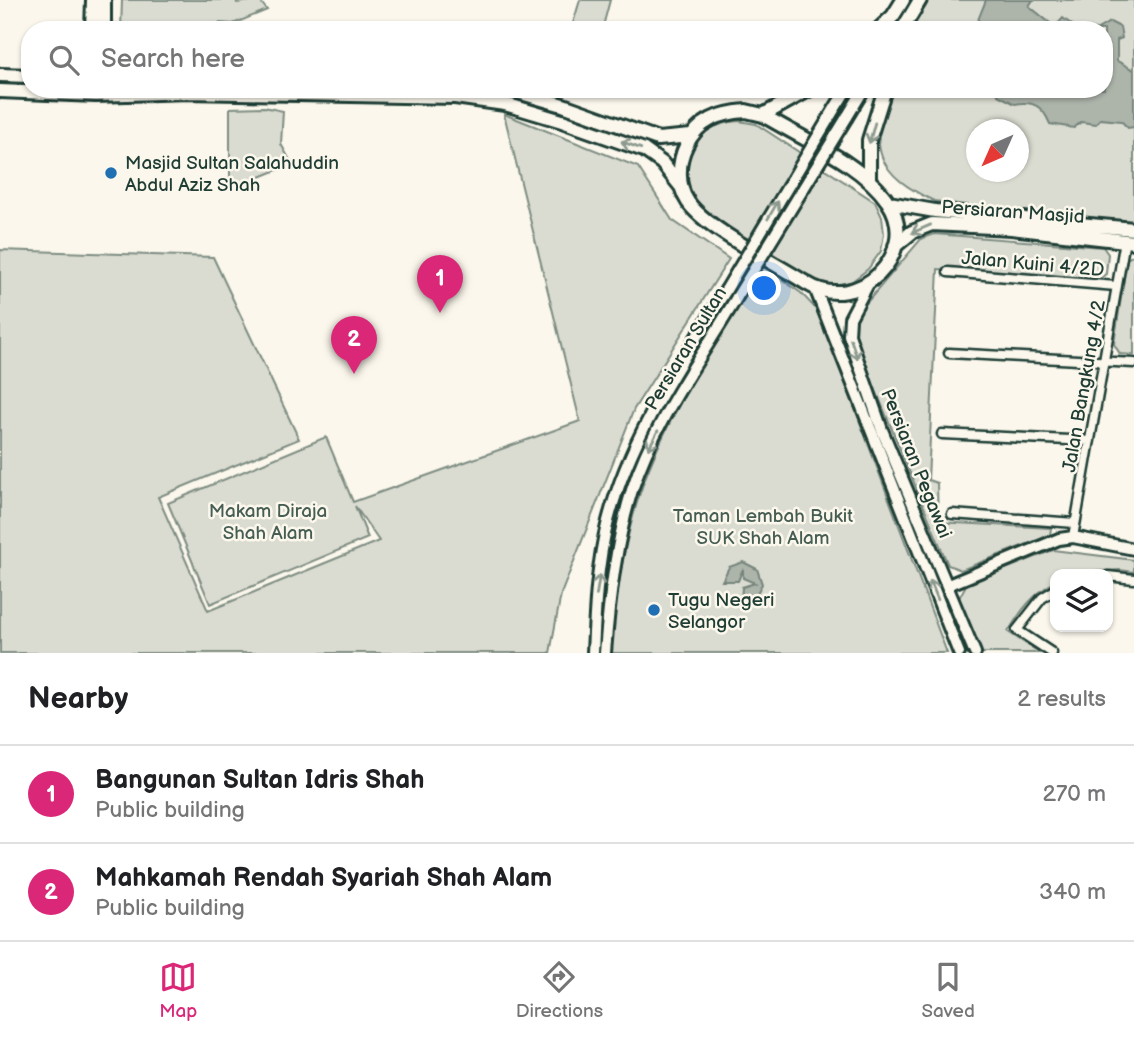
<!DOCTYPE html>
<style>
:root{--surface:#fff;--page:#f2f2f2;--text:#202124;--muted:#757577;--line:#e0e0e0;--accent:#db2777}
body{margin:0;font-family:"Balsamiq Sans",sans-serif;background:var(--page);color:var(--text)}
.controls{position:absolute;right:21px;bottom:21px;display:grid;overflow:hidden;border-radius:14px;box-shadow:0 2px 5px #0004}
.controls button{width:63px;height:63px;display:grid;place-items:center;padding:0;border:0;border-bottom:2px solid var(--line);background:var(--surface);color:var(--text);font:35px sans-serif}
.compass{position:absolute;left:966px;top:119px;width:63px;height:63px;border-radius:50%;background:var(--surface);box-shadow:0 2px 5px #0004;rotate:225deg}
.you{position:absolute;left:765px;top:289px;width:24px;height:24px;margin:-18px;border:5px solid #fff;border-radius:50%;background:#1a73e8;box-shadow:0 0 0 10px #1a73e833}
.badge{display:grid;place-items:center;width:46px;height:46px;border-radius:50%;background:var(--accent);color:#fff;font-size:23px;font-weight:700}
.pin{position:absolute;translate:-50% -58px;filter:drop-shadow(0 2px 4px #0008)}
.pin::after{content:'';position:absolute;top:37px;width:24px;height:21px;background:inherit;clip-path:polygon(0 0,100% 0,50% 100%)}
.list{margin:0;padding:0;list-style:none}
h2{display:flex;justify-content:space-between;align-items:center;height:91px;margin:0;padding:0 28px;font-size:30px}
h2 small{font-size:23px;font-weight:400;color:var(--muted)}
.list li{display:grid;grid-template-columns:46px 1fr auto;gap:21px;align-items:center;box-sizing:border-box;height:98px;padding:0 28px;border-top:2px solid var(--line)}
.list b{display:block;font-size:26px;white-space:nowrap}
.list p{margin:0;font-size:23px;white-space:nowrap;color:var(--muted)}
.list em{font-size:23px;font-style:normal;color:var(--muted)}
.icon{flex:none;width:38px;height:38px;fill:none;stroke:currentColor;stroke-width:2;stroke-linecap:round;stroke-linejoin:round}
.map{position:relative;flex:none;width:1134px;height:653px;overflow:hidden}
.search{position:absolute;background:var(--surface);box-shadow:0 2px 5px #0004;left:21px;right:21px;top:21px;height:77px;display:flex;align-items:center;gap:18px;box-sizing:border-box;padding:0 24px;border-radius:28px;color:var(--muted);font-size:26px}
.sheet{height:287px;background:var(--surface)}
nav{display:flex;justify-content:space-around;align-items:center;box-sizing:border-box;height:98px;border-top:2px solid var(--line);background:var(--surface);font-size:19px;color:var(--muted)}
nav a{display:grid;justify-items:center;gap:4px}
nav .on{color:var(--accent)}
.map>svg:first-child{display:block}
.green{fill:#dbdcd1;stroke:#7d8c82;stroke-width:2;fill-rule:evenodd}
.water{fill:#adb4aa;stroke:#74847b;stroke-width:2}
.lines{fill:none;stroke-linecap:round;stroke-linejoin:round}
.street-casing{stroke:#1f3d34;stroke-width:13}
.secondary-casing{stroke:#1f3d34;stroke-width:16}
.primary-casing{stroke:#1f3d34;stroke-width:18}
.street{stroke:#fbf7ec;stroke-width:8}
.secondary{stroke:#fbf7ec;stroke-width:10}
.primary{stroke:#fbf7ec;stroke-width:12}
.secondary-bridge-casing{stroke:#1f3d34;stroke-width:16;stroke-linecap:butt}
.secondary-bridge{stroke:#fbf7ec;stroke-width:10}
.oneway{stroke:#8d9a90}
.poi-dot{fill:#1f6fb2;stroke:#fbf7ec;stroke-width:2.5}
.labels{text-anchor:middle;stroke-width:5;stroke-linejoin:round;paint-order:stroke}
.poi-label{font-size:19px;fill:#1f3d34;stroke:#fbf7ec;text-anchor:start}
.street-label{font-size:19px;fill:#1f3d34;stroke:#fbf7ec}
.park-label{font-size:19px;fill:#455d53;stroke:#fbf7ec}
</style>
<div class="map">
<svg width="1134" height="653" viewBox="0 0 1134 653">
<rect width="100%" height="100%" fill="#fbf7ec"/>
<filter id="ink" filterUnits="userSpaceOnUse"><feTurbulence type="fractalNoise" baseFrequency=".0143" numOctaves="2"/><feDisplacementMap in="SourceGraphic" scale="14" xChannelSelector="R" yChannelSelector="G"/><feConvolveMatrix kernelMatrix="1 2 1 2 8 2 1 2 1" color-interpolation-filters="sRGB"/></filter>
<g filter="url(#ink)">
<!-- green -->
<path class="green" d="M122 0H236L237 3 259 0 267 10 233 24 220 23 214 30H121Z
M580 0H610L602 30H571Z
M926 0H1134V226L934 201C877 174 868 150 889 89H1104V30H910ZM976 130H1018V172H976Z
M264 107 283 111 281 144 292 164 230 189V108Z
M504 114 638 167 672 220 729 259 634 409 561 594 550 653H0V250L213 257 299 439 158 497 208 611 379 541 355 506 368 538 210 604 168 503 326 437 353 502 580 421Z
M739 121 756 124 875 202 882 217 884 234 881 251 868 269 851 282 833 285 818 284 703 215C670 175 684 125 739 121Z
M934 234 1103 247 1108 254 1106 274 1098 280 938 269 928 480 937 483 938 522 1051 528 1050 535 961 570 948 565 853 335 857 314 921 239Z
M1134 255V355L1120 354 1114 344 1127 259Z
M764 267 801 293 818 311 947 653H608C617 592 625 529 648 471 676 400 721 335 759 269Z
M1053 550 1134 560V572L1120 570 1055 574V582C1033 594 1021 610 1008 632L1040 653H982L959 598 966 585Z"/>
<!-- water -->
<path class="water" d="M986 0H1033L1029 6 1055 27 1063 18 1079 30H974Z
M1110 22 1120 27 1122 38 1117 40V61L1134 70V127L1128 128 1121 121 1100 119 1096 124 1081 122 1074 128 1050 124C1043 107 1034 100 1015 104L998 95 997 89H1104V30H1096Z
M743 562 757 569 762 584 755 597 741 602 742 587 755 583 743 578V569L738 581H722L729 567Z"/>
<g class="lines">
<defs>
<path id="street" d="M948 272 1116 286
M949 353 1134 363
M942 434 1090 441
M952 514 1075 523
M1073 537 1125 240
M1108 576 1134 579
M1052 653 1017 630 1042 598 1055 590"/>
<path id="secondary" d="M835 108 847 89
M847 117 864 89
M867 286 850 318 849 335 882 430 975 653
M815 288 959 653
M948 585 1059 539 1073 537 1134 549
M593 653C595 609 597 564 608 521 630 436 680 364 726 290
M605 653C609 598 616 542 632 490 654 421 701 358 737 297"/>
<path id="primary" d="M92 30 93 0
M104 30V0
M878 30 893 16 903 0
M902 30 920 0
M0 75 30 76
M507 89 563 105 658 139 691 136
M0 91 96 95 188 92 455 97 505 104 562 121 644 150 662 163 682 188
M746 111 763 115C802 139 863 164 888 202 922 252 858 316 806 283 777 264 705 228 688 202 677 186 678 162 686 146 698 120 720 113 746 111Z
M763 115 810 89
M869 178V140L885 89
M889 203 935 211 1134 229
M895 246 912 232 932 224 1011 228 1134 242"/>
</defs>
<!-- street casing -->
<use href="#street" class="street-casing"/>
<!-- secondary casing -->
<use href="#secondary" class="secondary-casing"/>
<!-- primary casing -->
<use href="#primary" class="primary-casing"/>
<!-- street -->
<use href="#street" class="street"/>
<!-- secondary -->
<use href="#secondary" class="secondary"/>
<!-- primary -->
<use href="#primary" class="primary"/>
<defs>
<path id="secondary-bridge" d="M726 290 835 108
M737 297 847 117"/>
</defs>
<!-- secondary-bridge casing -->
<use href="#secondary-bridge" class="secondary-bridge-casing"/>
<!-- secondary-bridge -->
<use href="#secondary-bridge" class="secondary-bridge"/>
</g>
<!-- one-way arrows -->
<defs><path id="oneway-shaft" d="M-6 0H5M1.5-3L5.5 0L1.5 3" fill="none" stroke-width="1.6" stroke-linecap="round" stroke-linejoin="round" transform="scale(1.75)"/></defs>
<g class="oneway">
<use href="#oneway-shaft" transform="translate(872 133) rotate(105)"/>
<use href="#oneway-shaft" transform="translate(631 145) rotate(-160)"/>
<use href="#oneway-shaft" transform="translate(773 210) rotate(-60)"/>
<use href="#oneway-shaft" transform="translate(921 229) rotate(157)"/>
<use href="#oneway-shaft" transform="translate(854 349) rotate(71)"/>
<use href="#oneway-shaft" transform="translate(653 440) rotate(118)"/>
<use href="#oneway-shaft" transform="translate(598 585) rotate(-81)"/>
<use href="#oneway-shaft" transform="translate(934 590) rotate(-112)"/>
</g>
</g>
<!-- markers -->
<g class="poi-dot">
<circle cx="111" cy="173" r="7"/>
<circle cx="654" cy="610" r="7"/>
</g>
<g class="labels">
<!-- poi labels -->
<g class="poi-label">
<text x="125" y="169">Masjid Sultan Salahuddin<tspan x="125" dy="22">Abdul Aziz Shah</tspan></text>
<text x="668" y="606">Tugu Negeri<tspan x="668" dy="22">Selangor</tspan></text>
</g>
<!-- street labels -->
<g class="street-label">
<text transform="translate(1013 211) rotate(4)" y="7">Persiaran Masjid</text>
<text transform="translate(1033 263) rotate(5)" y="7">Jalan Kuini 4/2D</text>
<text transform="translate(685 348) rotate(-59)" y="7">Persiaran Sultan</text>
<text transform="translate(1083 386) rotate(-80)" y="7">Jalan Bangkung 4/2</text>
<text transform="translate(917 463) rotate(68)" y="7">Persiaran Pegawai</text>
</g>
<!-- park labels -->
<g class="park-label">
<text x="268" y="517">Makam Diraja<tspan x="268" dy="22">Shah Alam</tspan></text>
<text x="763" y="522">Taman Lembah Bukit<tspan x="763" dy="22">SUK Shah Alam</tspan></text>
</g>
</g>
</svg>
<div class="controls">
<button><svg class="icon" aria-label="layers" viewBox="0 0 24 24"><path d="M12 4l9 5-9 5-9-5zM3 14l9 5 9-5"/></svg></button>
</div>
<svg class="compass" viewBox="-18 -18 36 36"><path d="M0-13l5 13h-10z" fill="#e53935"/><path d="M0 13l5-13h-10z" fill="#757577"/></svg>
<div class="you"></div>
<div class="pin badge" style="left:440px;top:313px">1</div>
<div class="pin badge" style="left:354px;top:374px">2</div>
<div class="search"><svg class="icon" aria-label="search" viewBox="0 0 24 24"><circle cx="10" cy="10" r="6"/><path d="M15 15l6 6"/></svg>Search here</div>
</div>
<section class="sheet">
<h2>Nearby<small>2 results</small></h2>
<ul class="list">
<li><span class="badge">1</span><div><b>Bangunan Sultan Idris Shah</b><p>Public building</p></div><em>270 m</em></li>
<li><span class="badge">2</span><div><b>Mahkamah Rendah Syariah Shah Alam</b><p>Public building</p></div><em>340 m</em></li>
</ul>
</section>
<nav>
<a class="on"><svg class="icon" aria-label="map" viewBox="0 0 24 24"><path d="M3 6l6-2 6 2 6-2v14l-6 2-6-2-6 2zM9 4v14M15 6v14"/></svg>Map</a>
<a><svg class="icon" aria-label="directions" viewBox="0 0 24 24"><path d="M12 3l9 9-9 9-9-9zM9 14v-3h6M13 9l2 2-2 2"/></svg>Directions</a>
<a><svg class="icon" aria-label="saved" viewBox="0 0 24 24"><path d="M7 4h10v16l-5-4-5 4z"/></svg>Saved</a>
</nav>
